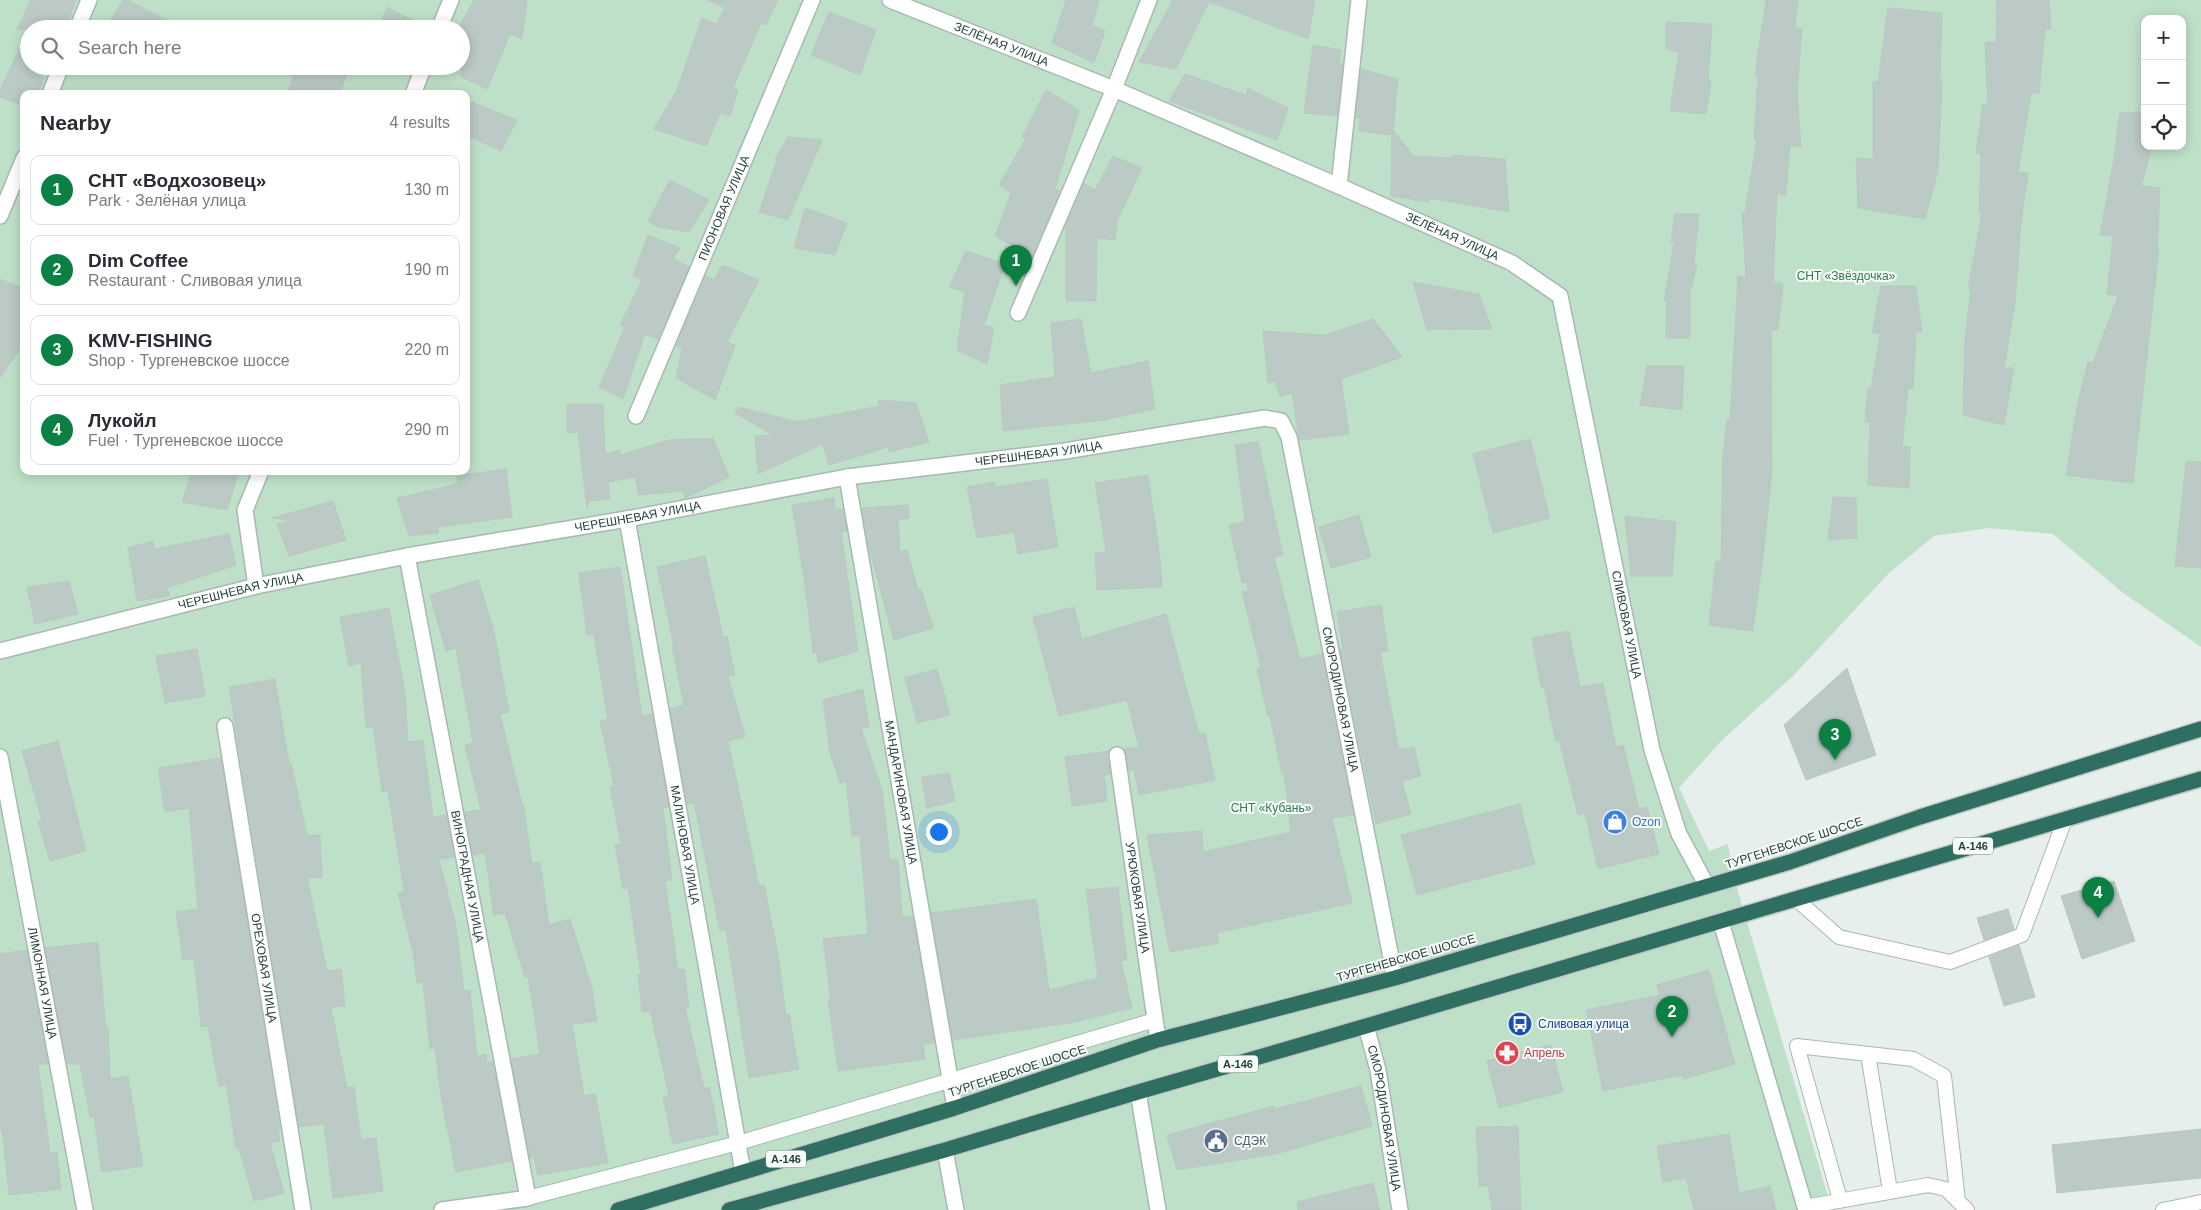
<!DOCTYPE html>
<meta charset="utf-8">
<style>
:root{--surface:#fff;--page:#f7f7f7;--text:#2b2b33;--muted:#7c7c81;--line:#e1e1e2;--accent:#0b8043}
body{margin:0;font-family:Helvetica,sans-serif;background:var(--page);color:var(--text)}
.controls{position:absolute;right:15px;top:15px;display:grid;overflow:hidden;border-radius:10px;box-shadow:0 2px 12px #0003}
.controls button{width:45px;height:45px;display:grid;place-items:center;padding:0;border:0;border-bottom:1px solid var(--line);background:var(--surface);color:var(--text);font:25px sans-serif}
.you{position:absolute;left:938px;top:831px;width:18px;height:18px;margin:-12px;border:4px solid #fff;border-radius:50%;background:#1a73e8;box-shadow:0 0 0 8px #1a73e833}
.badge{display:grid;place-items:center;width:32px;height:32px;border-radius:50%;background:var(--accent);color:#fff;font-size:16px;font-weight:700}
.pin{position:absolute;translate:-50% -41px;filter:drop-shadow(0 1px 2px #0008)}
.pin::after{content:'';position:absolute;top:26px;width:18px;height:15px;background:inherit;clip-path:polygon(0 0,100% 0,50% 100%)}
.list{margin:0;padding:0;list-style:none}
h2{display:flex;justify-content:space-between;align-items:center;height:65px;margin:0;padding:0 20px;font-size:21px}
h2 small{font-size:16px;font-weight:400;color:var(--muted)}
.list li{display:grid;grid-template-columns:32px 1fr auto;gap:15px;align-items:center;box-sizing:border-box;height:70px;margin:0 10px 10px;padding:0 10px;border:1px solid var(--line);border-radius:10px}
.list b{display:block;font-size:19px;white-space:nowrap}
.list p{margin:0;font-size:16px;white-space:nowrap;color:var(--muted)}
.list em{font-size:16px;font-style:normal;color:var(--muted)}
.icon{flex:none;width:28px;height:28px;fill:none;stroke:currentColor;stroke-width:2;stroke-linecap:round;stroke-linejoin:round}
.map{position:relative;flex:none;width:2201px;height:1210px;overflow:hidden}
.search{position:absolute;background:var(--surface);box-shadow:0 2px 12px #0003;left:20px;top:20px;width:450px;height:55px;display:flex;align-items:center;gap:12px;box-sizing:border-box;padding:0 18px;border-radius:28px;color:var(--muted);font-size:19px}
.panel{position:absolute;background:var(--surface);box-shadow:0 2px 12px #0003;left:20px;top:90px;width:450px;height:385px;border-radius:10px}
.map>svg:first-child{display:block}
.green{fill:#bfe0c8;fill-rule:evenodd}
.building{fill:#bbcac4;stroke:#b8c9c2}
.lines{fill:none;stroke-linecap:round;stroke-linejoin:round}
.lane-casing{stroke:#a8b8b2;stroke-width:16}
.street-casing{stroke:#a8b8b2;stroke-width:18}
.highway-casing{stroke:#c2cac8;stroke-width:18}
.lane{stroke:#fff;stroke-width:14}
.street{stroke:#fff;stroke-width:15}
.highway{stroke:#2f6f62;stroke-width:15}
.labels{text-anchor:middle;stroke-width:4;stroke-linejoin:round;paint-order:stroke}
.shield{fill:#f7fbf9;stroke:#637a73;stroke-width:1}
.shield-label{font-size:11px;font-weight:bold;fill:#24423a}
.street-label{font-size:12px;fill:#24423a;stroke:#f7fbf9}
.park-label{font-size:12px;fill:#2d7a4b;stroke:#f7fbf9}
.shop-label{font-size:12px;fill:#366cbe;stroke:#f7fbf9;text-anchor:start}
.transit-label{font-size:12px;fill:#164399;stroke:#f7fbf9;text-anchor:start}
.health-label{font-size:12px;fill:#be3a42;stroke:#f7fbf9;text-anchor:start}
.service-label{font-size:12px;fill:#4e5e75;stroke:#f7fbf9;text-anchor:start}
</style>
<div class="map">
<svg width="2201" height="1210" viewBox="0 0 2201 1210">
<rect width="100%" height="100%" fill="#e6efeb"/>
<!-- green -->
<path class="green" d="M0 0H2201V647L2122 592 2053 534 1989 528 1934 536 1889 573 1792 677 1722 740 1679 788 1709 851 1728 844 1734 878 1832 1210H0ZM2145 19H2182V146H2145ZM29 29H461V66H29ZM24 94H466V471H24Z"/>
<!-- building -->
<path class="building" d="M31 0H76L65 29H29V71L44 78 37 94H24V106L0 97V90L29 29H17Z
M123 0H128L184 29H105Z
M474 0H527L522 39 510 34 487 89 461 77V23Z
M707 0H778L766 25 761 23 733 88 738 90 730 116 721 112 706 146 654 129 676 92 702 18 716 24 725 8Z
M1066 0H1099L1092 25 1105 31 1094 63 1052 43Z
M1173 0H1210L1176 69 1139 62Z
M1210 0H1315L1308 39 1210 2Z
M1766 0H1798L1795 28H1802L1797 94 1801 147 1790 145 1786 195 1777 193 1773 282 1783 284 1778 330H1771L1772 469 1765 541 1753 631 1709 625 1716 561 1721 562 1723 458 1727 420H1730L1738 276 1746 278 1742 212 1745 213 1757 140H1754L1758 75H1755Z
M1997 0H2049L2051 29H2045L2039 93H2031L2018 172 2028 173 2021 223 2015 303 2004 368H2014L2004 425 1963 415 1965 338 1971 289H1968L1982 213H1979L1981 154 1976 153 1983 104 1988 105 1985 42H1996Z
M387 7 418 23 416 29H378Z
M1888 8 1942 13 1940 82H1942L1938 170 1925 219 1858 208 1856 158 1873 159V82H1878Z
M829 12 876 30 860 75 811 55Z
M1666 22 1712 24 1708 80 1711 81 1706 114 1670 111 1679 52 1666 49Z
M1313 45 1341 50 1339 63 1343 64 1337 116 1304 113Z
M297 66H349L340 94H287Z
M1361 69 1398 79 1393 130 1413 156 1452 158V155L1505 159 1509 212 1429 198V202L1391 196 1392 135 1359 131 1360 118H1356Z
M1185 74 1246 95 1248 88 1288 108 1277 140 1169 101Z
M1046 90 1079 110 1055 189 1060 191 1032 256 995 236 1011 193 999 185 1026 138 1022 137Z
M466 100 517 120 501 151 466 135Z
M2145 112V146H2152L2141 186 2160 188 2157 250H2159L2133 483 2066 475 2077 406 2088 362 2093 363 2118 296 2107 294 2113 236 2100 235 2116 148H2115L2120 113Z
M788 137 822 140 788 220 759 212 777 160 775 159Z
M1113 156 1142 168 1117 221 1115 240 1097 238 1096 301H1066V226L1084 183 1095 190Z
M670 180 709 200 689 232 658 227 648 221Z
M805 208 847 223 835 255 794 248Z
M1675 214H1699L1694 264 1697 265 1690 293V338H1666L1667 301H1664L1674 242H1671Z
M648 235 680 248 673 259 689 267 658 339 645 334 623 399 599 387 625 327 620 325 642 280 633 276Z
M966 251 1005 264 984 325 994 328 987 364 957 350 965 292 949 287Z
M722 265 759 280 727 342 735 345 715 400 676 378 682 348 676 346 706 276 714 280Z
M0 279 24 289V343L0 378Z
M1413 282 1479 294 1492 329 1427 330Z
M1881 286H1916L1922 332H1916L1913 389 1908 388 1902 446 1910 447 1909 488 1868 485 1870 422H1865L1868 389 1871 390 1880 333H1872Z
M1081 319 1091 373 1148 361 1155 409 1104 420 1003 431 1000 385 1055 377 1051 323Z
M1373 319 1402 357 1341 379 1349 434 1299 440 1292 393 1280 396 1275 381 1268 383 1263 331 1325 335Z
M1647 366H1684L1682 410 1640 405Z
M878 400 916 403 929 442 889 452 888 447 829 465 823 444 758 474 755 436 773 435 735 413 738 407 798 422 879 406Z
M567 404H603L605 454 620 450V455L669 440 713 438 729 477 685 498 683 491 639 495 635 477 608 482 610 499 589 501 587 508 578 432 567 433Z
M1530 439 1550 518 1493 533 1473 454Z
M1258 442 1283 555 1274 557 1300 659 1322 654 1354 815 1332 818 1352 903 1217 933 1219 943 1170 952 1147 835 1202 831 1203 852 1291 832 1284 773 1282 774 1270 716H1268L1257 669 1261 668 1242 592 1248 590 1247 582 1242 583 1229 525 1245 522 1235 445Z
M2186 461 2201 462V568L2175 566Z
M506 469 512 517 438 527V533L409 536 397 498 458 484 457 476Z
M192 471H239L227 510 182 502Z
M1148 475 1160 558 1162 587 1097 590 1095 553 1106 552 1095 483Z
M1047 479 1058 547 1018 554 1014 532 977 538 967 487 994 482 995 487Z
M1833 497 1856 498 1857 538 1828 540Z
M834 498 835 509H843L847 531 841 532 858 651 818 663 817 653H813L806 592 792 505Z
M333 501 346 540 289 556 277 524 292 521 272 518Z
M908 505 909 518 898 520 900 552 907 550 918 590 921 589 933 628 894 640 868 544 862 508Z
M1359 515 1371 557 1331 568 1319 527Z
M1625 516 1676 522 1672 576H1631Z
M229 534 236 565 167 588 170 596 137 601 128 548 153 541 155 549Z
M705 556 723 637 727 636 735 675 728 676 745 737 728 741 759 886 764 885 777 949 786 1015 789 1014 799 1069 749 1078 726 930 720 931 694 803 687 804 670 709 684 705 672 646H674L657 567Z
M620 567 642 716 652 714 669 807 663 808 672 880 665 881 678 970 684 969 689 1006 685 1007 704 1088 709 1087 719 1134 673 1144 663 1097 669 1095 650 1011 642 1012 638 975 641 974 628 888 623 889 615 845 621 844 610 787 614 786 600 721 608 719 594 634 587 635 579 573Z
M478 580 493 627 509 712 500 714 522 804H523L532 863 540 862 549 925 570 919 592 988 597 1021 572 1024 584 1096 595 1094 608 1163 538 1175 534 1157 530 1158 511 1059 540 1054 528 976 525 977 505 913 494 915 485 853 473 855 465 812 481 810 465 745 473 743 456 648 446 651 430 595Z
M69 581 78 614 35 624 27 587Z
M1381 605 1388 651 1380 652 1399 750 1414 747 1421 776 1402 781 1411 814 1376 824 1340 650 1343 649 1337 612Z
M1074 607 1082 639 1166 614 1199 734 1205 733 1215 780 1139 795 1134 770 1129 771 1124 749 1139 747 1127 700 1059 716 1033 617Z
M389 608 405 693 408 742 423 740 433 817 446 815 454 857 439 859 456 926 464 991 470 990 477 1056 486 1054 487 1063 493 1062 512 1161 456 1172 441 1097 435 1048 430 1049 423 982 417 983 413 952 398 893 404 891 388 791 382 792 373 727H366L361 663 349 666 340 617Z
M1569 631 1580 687 1603 683 1616 747 1623 745 1639 809 1647 807 1659 854 1598 869 1585 813 1578 815 1559 740 1556 741 1544 687H1541L1532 638Z
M197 649 205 696 165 703 156 656Z
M1847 668 1876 755 1806 780 1784 725Z
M937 669 950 715 917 723 905 678Z
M275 679 289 763H291L307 835H320L322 877 307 878 327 971 341 969 345 1006 331 1007 347 1088 354 1087 361 1140 376 1138 383 1191 333 1198 324 1124 299 1127 229 687Z
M863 689 869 727 861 728 882 790 890 860 898 859 902 917 913 916 934 1043 923 1044 925 1059 838 1071 828 1001H831L823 939 868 934 860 836H852L846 781 840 783 830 753 823 700Z
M58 741 86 851 50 861 38 821 42 820 22 751Z
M1109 751 1110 774 1104 775 1107 801 1072 806 1065 757Z
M221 758 280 1129H278L280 1141 270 1143 284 1193 254 1201 239 1148H236L226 1085 219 1086 208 1026 201 1027 194 958 183 960 176 912 198 909 189 808 165 812 158 768Z
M949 773 955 801 927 808 922 777Z
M1520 804 1535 864 1417 895 1401 835Z
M2114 881 2135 941 2082 959 2061 896Z
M1118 887 1127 960 1121 961 1132 1008 1076 1022 953 1040 931 913 1036 899 1049 990 1098 978 1086 890Z
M2008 909 2014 929 1984 940 1977 918Z
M98 942 106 1028H108L110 1079 128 1076 143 1166 102 1172 94 1117H90L80 1064H67L45 948Z
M2019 945 2035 997 2004 1006 1989 957Z
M27 950 48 1064H38L50 1153 57 1152 61 1189 9 1195 2 1129 0 1130V954Z
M1709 970 1735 1064 1684 1079 1683 1075 1603 1091 1586 1010 1660 995 1657 985Z
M1551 1045 1563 1092 1499 1108 1487 1061Z
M1361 1086 1372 1126 1276 1154 1177 1170 1167 1135 1274 1106 1275 1109Z
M1518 1126 1521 1210H1492L1488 1186H1479L1476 1127Z
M2201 1129V1178L2057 1193 2052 1145Z
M1729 1134 1739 1193 1770 1186 1776 1210H1694L1686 1178 1663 1182 1657 1146Z
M1373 1183 1380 1210H1298L1297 1202Z"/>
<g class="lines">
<defs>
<path id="lane" d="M1796 899 1839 937 1950 962 2022 935 2065 819
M1868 1054 1890 1191
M528 1198 738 1143 1155 1020
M1840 1200 1797 1046 1913 1059 1944 1076 1958 1201
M1805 1207 1928 1185 1946 1189 1967 1210
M2163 1210 2201 1202"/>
<g id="street">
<path id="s1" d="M890 0 1114 89 1339 186 1512 263 1560 296 1652 750 1679 834 1707 886"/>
<path d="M77 29 89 0"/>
<path d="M439 29 451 0"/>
<path d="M50 94 61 66"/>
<path d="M413 94 424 66"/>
<path d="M1339 186 1359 0"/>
<path d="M0 216 24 158"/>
<path d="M1018 313 1114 89 1149 0"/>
<path id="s2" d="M636 416 812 0"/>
<path id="s3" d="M847 477 955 1108"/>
<path id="s4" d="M627 519 743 1172"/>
<path id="s5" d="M407 556 528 1198 442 1210"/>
<path d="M256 586 245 510 261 471"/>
<path id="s6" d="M0 651 256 586 407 556 627 519 847 477 1065 451 1265 418 1281 421 1289 437 1395 978"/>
<path id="s7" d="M225 726 303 1210"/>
<path id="s8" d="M1117 755 1158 1040"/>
<path id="s9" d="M0 757 85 1210"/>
<path d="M1721 922 1806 1210"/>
<path id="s10" d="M1366 1026 1378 1070 1400 1210"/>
<path d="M1138 1092 1158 1210"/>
<path d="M945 1150 956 1210"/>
</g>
<path id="highway" d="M618 1210 955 1108 1158 1040 1395 978 1790 862 1920 817 2201 729
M729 1210 945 1150 1138 1092 1366 1026 2201 779"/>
</defs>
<!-- lane casing -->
<use href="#lane" class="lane-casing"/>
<!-- street casing -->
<use href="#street" class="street-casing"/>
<!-- highway casing -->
<use href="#highway" class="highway-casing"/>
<!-- lane -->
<use href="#lane" class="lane"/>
<!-- street -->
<use href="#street" class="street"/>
<!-- highway -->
<use href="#highway" class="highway"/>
</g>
<!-- icons -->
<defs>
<symbol id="shop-disc" viewBox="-11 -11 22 22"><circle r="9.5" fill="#3f7fe0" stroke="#f7fbf9"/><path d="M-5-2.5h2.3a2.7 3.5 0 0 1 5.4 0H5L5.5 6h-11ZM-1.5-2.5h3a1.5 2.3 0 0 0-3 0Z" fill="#fff"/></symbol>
<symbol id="bus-disc" viewBox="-11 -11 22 22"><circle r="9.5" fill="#1a4fb4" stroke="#f7fbf9"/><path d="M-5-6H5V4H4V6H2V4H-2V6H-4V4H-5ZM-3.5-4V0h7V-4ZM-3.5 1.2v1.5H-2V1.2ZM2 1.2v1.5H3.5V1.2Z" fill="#fff"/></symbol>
<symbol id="pharmacy-disc" viewBox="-11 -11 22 22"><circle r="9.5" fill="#e0444e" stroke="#f7fbf9"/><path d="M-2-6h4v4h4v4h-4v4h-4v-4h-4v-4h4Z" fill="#fff"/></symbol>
<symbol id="civic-disc" viewBox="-11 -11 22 22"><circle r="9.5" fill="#5c6f8a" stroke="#f7fbf9"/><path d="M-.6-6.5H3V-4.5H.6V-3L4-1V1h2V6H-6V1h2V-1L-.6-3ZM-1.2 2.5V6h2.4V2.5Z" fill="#fff"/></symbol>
</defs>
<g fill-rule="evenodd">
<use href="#shop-disc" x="1601" y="808" width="28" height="28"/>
<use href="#bus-disc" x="1506" y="1010" width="28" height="28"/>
<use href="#pharmacy-disc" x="1493" y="1039" width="28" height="28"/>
<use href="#civic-disc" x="1202" y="1127" width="28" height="28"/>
</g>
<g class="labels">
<!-- shield labels -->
<g class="shield">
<rect x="1953" y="837.5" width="40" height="17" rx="4"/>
<rect x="1218" y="1055.5" width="40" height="17" rx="4"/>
<rect x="766" y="1150.5" width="40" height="17" rx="4"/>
</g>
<g class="shield-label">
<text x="1973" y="850">А-146</text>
<text x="1238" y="1068">А-146</text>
<text x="786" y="1163">А-146</text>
</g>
<!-- street labels -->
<g class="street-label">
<text dy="4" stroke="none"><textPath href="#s1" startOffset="120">ЗЕЛЁНАЯ УЛИЦА</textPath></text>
<text dy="4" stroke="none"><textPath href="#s2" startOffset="226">ПИОНОВАЯ УЛИЦА</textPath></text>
<text dy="4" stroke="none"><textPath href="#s1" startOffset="610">ЗЕЛЁНАЯ УЛИЦА</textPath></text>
<text dy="4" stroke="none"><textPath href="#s6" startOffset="1058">ЧЕРЕШНЕВАЯ УЛИЦА</textPath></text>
<text dy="4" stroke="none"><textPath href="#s6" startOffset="652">ЧЕРЕШНЕВАЯ УЛИЦА</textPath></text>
<text dy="4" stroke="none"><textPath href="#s6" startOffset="248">ЧЕРЕШНЕВАЯ УЛИЦА</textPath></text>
<text dy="4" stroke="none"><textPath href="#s1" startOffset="1069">СЛИВОВАЯ УЛИЦА</textPath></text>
<text dy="4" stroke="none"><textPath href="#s6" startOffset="1589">СМОРОДИНОВАЯ УЛИЦА</textPath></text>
<text dy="4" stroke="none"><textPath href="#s3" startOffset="320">МАНДАРИНОВАЯ УЛИЦА</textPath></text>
<text transform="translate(1794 843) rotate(-18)" y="4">ТУРГЕНЕВСКОЕ ШОССЕ</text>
<text dy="4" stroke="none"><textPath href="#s4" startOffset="331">МАЛИНОВАЯ УЛИЦА</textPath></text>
<text dy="4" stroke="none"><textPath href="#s5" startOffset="326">ВИНОГРАДНАЯ УЛИЦА</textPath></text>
<text dy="4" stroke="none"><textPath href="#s8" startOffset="144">УРЮКОВАЯ УЛИЦА</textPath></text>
<text transform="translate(1406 958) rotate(-16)" y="4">ТУРГЕНЕВСКОЕ ШОССЕ</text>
<text dy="4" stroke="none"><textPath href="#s7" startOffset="245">ОРЕХОВАЯ УЛИЦА</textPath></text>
<text dy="4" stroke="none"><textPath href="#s9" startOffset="230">ЛИМОННАЯ УЛИЦА</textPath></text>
<text transform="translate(1017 1071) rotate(-18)" y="4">ТУРГЕНЕВСКОЕ ШОССЕ</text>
<text dy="4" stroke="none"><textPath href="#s10" startOffset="94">СМОРОДИНОВАЯ УЛИЦА</textPath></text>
</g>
<!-- park labels -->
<g class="park-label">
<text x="1846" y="280">СНТ «Звёздочка»</text>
<text x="1271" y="812">СНТ «Кубань»</text>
</g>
<!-- shop labels -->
<g class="shop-label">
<text x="1632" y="826">Ozon</text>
</g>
<!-- transit labels -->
<g class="transit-label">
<text x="1538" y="1028">Сливовая улица</text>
</g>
<!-- health labels -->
<g class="health-label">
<text x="1524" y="1057">Апрель</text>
</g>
<!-- service labels -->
<g class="service-label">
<text x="1234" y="1145">СДЭК</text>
</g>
</g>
</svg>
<div class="controls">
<button>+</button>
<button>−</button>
<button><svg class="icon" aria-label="locate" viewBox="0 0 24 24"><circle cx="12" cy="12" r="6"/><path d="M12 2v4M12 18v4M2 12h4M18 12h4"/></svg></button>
</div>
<div class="you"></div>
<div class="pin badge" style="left:1016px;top:286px">1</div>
<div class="pin badge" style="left:1672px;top:1037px">2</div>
<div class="pin badge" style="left:1835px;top:760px">3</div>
<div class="pin badge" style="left:2098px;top:918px">4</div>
<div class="search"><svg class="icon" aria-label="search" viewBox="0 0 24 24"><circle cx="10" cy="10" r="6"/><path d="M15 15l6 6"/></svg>Search here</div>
<section class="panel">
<h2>Nearby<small>4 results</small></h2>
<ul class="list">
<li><span class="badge">1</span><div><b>СНТ «Водхозовец»</b><p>Park · Зелёная улица</p></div><em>130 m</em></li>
<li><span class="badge">2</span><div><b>Dim Coffee</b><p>Restaurant · Сливовая улица</p></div><em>190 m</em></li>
<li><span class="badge">3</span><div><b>KMV-FISHING</b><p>Shop · Тургеневское шоссе</p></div><em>220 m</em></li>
<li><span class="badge">4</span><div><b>Лукойл</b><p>Fuel · Тургеневское шоссе</p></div><em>290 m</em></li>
</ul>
</section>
</div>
